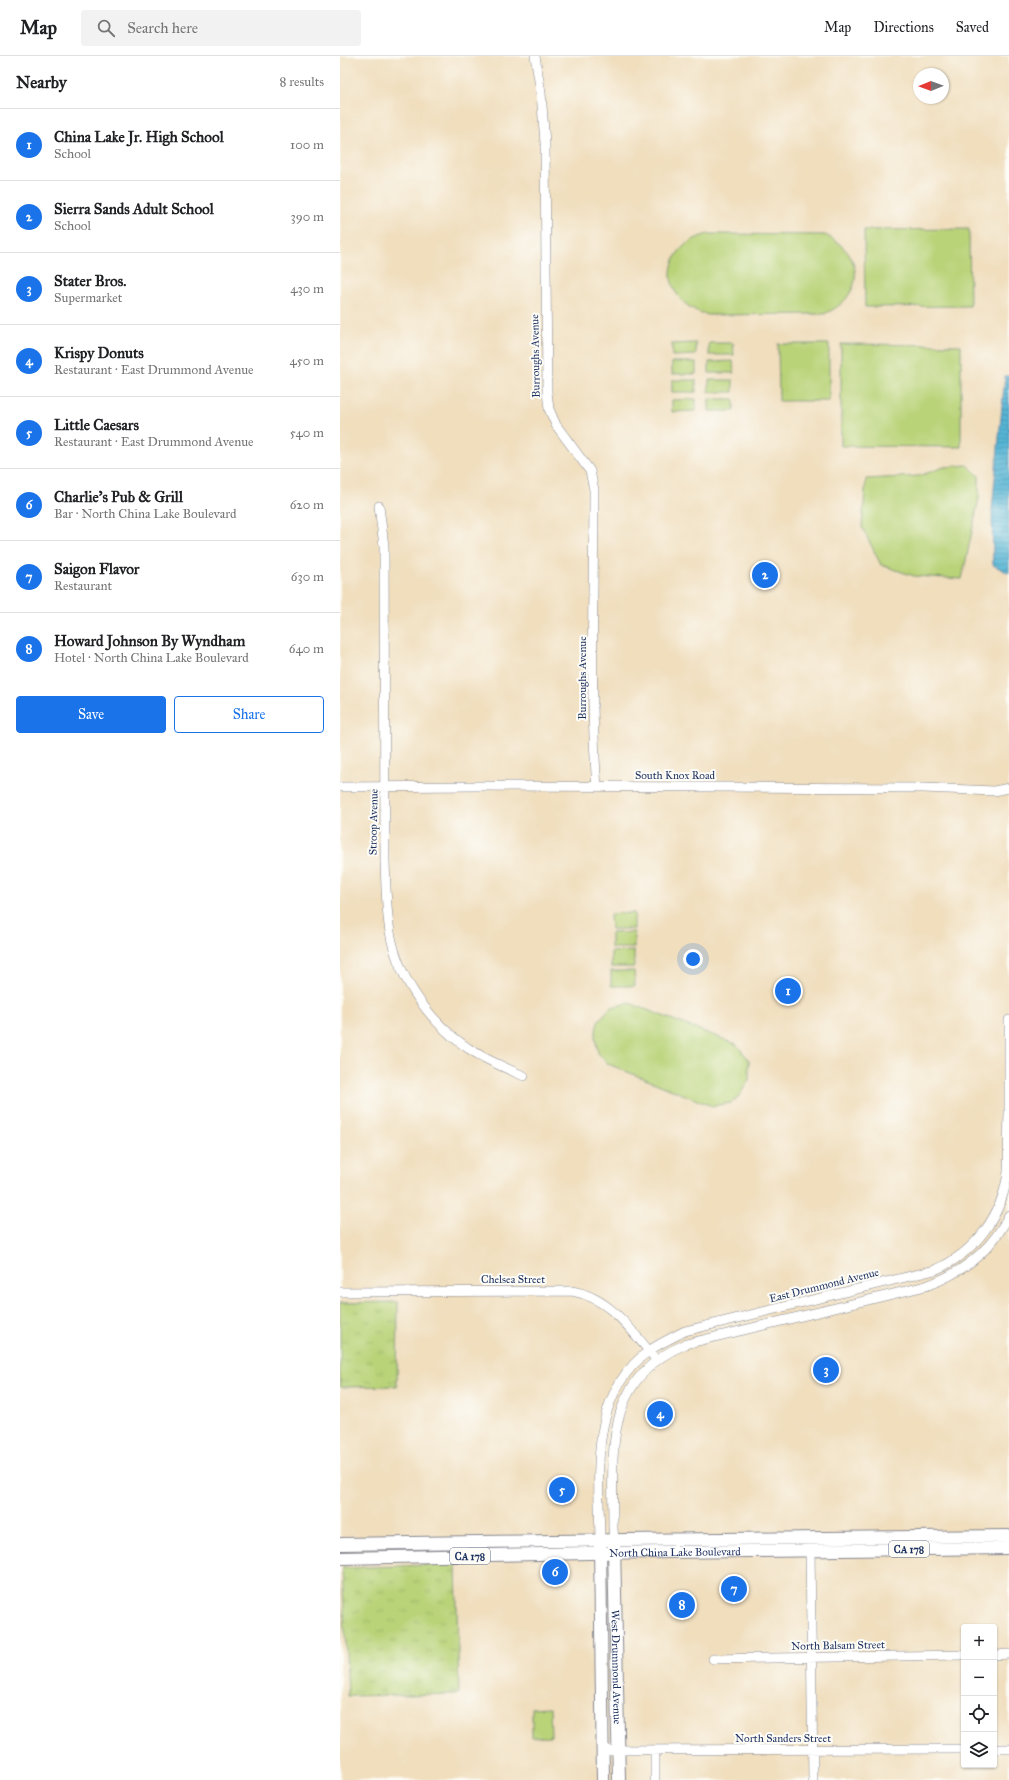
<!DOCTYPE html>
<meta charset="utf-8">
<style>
:root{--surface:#fff;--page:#f2f2f2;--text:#202124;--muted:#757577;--line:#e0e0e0;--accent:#1a73e8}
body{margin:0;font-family:"IM FELL Great Primer",serif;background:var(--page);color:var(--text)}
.controls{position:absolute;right:12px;bottom:12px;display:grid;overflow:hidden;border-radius:4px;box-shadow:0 1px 3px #0004}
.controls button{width:36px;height:36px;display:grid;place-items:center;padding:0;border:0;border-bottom:1px solid var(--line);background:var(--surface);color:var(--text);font:20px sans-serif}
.compass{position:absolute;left:573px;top:12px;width:36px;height:36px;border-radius:50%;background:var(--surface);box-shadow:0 1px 3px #0004;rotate:269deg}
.you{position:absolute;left:353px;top:903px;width:14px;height:14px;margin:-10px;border:3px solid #fff;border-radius:50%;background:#1a73e8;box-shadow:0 0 0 6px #1a73e833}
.badge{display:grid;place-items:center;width:26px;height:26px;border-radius:50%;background:var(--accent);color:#fff;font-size:13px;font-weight:700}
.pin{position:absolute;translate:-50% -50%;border:2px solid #fff;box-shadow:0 1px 4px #0006}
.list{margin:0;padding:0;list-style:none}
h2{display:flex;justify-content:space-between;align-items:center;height:52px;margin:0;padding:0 16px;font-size:17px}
h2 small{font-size:13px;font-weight:400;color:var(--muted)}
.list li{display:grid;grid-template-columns:26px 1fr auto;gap:12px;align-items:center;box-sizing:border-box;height:72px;padding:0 16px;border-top:1px solid var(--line)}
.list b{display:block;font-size:15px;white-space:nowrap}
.list p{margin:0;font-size:13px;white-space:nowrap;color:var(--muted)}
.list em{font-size:13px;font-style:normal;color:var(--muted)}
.actions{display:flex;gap:8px;padding:12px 16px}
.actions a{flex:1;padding:9px 0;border:1px solid var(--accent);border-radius:4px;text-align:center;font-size:14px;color:var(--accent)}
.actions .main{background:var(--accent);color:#fff}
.icon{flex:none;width:22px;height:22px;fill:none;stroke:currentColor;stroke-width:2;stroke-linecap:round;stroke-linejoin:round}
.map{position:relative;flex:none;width:669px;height:1724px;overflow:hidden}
header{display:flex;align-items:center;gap:24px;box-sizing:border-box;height:56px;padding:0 20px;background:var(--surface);border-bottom:1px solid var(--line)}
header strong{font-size:19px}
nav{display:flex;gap:22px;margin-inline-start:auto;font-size:14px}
.search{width:280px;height:36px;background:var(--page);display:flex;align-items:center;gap:10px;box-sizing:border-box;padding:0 14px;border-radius:4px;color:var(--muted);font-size:15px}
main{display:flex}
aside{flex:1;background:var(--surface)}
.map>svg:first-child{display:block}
.grass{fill:url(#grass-tufts);stroke:#6a816b}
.green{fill:#b9d378;stroke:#6a816b}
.water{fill:url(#water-rules);stroke:#39729a}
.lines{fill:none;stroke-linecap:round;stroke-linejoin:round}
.minor-casing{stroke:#86868e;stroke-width:10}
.major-casing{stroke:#86868e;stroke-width:14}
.minor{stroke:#fff;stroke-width:9}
.major{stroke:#fff;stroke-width:12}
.labels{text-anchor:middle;stroke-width:4;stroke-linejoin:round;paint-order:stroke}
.shield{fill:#fdfcf7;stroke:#5f6c8c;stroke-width:1}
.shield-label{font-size:10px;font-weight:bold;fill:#1b2f5e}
.street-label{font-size:11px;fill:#1b2f5e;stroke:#fdfcf7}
</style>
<header>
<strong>Map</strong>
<div class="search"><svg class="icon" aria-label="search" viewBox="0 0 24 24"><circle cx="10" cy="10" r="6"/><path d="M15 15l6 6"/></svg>Search here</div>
<nav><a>Map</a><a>Directions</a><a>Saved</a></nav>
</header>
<main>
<aside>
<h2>Nearby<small>8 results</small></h2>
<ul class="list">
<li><span class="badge">1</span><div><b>China Lake Jr. High School</b><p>School</p></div><em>100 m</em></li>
<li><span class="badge">2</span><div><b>Sierra Sands Adult School</b><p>School</p></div><em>390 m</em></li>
<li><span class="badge">3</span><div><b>Stater Bros.</b><p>Supermarket</p></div><em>430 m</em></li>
<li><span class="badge">4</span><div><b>Krispy Donuts</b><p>Restaurant · East Drummond Avenue</p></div><em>450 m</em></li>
<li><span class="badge">5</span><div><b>Little Caesars</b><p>Restaurant · East Drummond Avenue</p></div><em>540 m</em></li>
<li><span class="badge">6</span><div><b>Charlie's Pub &amp; Grill</b><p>Bar · North China Lake Boulevard</p></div><em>620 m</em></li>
<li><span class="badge">7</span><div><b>Saigon Flavor</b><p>Restaurant</p></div><em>630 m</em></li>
<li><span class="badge">8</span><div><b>Howard Johnson By Wyndham</b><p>Hotel · North China Lake Boulevard</p></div><em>640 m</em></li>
</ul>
<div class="actions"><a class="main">Save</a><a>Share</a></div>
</aside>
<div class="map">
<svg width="669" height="1724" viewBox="0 0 669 1724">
<defs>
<pattern id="grass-tufts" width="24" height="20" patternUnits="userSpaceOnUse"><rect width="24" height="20" fill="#b9d378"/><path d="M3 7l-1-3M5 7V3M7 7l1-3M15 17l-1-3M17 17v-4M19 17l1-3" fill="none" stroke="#9eb56a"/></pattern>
<pattern id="water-rules" width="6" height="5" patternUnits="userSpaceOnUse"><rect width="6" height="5" fill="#57b6d5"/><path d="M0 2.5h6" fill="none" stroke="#4794b0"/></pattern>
</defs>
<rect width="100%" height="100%" fill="#fdfcf7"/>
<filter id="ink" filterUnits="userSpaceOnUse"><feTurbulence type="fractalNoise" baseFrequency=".025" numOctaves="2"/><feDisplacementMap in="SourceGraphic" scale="8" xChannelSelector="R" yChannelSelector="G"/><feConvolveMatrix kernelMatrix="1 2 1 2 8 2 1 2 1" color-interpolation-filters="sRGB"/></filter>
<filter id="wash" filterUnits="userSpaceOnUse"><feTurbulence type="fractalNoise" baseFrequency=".012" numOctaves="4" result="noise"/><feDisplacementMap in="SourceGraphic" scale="16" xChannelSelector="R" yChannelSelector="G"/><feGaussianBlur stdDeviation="0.9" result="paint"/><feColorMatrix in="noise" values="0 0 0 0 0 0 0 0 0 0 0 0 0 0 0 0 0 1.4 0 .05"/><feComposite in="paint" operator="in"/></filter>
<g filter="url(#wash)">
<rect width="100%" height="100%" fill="#f0debd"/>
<!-- grass -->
<path class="grass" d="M58 1246 57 1330 0 1331V1247Z
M116 1508 119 1638 8 1640 2 1512Z"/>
<!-- green -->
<path class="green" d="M629 173 630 250 525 251 524 174Z
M369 178 485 179C526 198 525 241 484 258L368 259C318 246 319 189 369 178Z
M356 287V299L332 300V288Z
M369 287H393L394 299H369Z
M438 288H489V345H439Z
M501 288 621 289V391L501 390Z
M393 305 394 317H369V306Z
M332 306H356V318H332Z
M332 324H356V336H332Z
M369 324H393V336H369Z
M356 343V355L332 356V344Z
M369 343H394V355H369Z
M627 409 639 420V442L622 523 574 520 541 509 522 471 526 423 579 420 604 411Z
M294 857V873H271L270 858Z
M294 876V892H271V877Z
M294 895V911H271V896Z
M271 915H294L295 930H271Z
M289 947 396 988 409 1004V1024L399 1040 391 1047 372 1050 268 1008 258 997 255 981 258 965 271 951Z
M210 1651 211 1680 192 1681V1652Z"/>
<!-- water -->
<path class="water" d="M665 320H669V517L653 509 652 454Z"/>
</g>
<g filter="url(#ink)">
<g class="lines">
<defs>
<path id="minor" d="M195 0 201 37 205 87 207 336 209 353 216 369 250 415 254 434C254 532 249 633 257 731
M39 450 44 490 45 806C46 829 46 853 50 876 59 927 97 977 143 1001 156 1008 170 1014 184 1020
M0 731 138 730 583 732 654 735 669 732
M0 1236 232 1235C268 1241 291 1273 313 1300
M260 1484C259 1417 248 1339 310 1294 321 1287 333 1281 345 1275L595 1214C636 1196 662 1160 668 1116 669 1097 668 1077 669 1058 669 1027 669 995 669 964
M274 1484 273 1472C273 1397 262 1323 346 1288L586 1230C622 1217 652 1194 669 1159
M470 1494 473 1724
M654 1599 669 1598
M373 1603 624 1599
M654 1693H669
M262 1694 624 1693
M315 1695V1724"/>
<g id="major">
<path d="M0 1488 286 1484 669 1480"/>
<path d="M260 1489 263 1724"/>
<path id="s1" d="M274 1489 279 1724"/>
<path id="s2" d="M0 1502 249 1497 669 1492"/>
</g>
</defs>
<!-- minor casing -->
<use href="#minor" class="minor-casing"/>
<!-- major casing -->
<use href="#major" class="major-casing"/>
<!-- minor -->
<use href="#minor" class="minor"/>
<!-- major -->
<use href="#major" class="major"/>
</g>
</g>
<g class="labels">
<!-- shield labels -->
<g class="shield">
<rect x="549" y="1485" width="40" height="16" rx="3"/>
<rect x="110" y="1492" width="40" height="16" rx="3"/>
</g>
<g class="shield-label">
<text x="569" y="1497">CA 178</text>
<text x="130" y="1504">CA 178</text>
</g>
<!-- street labels -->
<g class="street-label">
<text transform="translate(195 300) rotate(-91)" y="4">Burroughs Avenue</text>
<text transform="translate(242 622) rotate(-90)" y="4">Burroughs Avenue</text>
<text x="335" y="723">South Knox Road</text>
<text transform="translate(33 766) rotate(-89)" y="4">Stroop Avenue</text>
<text x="173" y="1227">Chelsea Street</text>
<text transform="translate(484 1229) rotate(-14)" y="4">East Drummond Avenue</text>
<text dy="4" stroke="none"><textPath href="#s2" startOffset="335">North China Lake Boulevard</textPath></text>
<text transform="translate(498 1589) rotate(-1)" y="4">North Balsam Street</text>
<text dy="4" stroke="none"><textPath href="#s1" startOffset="122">West Drummond Avenue</textPath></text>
<text x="443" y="1686">North Sanders Street</text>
</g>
</g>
</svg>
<div class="controls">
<button>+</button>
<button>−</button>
<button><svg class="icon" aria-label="locate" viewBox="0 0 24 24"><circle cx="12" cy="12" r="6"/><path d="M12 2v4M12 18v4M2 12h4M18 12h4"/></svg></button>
<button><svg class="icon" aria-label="layers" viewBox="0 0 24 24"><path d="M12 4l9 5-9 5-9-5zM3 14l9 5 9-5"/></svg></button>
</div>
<svg class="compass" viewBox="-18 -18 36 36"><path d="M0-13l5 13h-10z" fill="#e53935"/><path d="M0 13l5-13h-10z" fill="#757577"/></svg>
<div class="you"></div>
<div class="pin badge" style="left:448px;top:935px">1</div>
<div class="pin badge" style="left:425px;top:519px">2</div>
<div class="pin badge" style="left:486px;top:1314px">3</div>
<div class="pin badge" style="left:320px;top:1358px">4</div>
<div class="pin badge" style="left:222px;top:1434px">5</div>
<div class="pin badge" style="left:215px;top:1516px">6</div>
<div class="pin badge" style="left:394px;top:1533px">7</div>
<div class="pin badge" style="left:342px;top:1549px">8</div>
</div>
</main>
